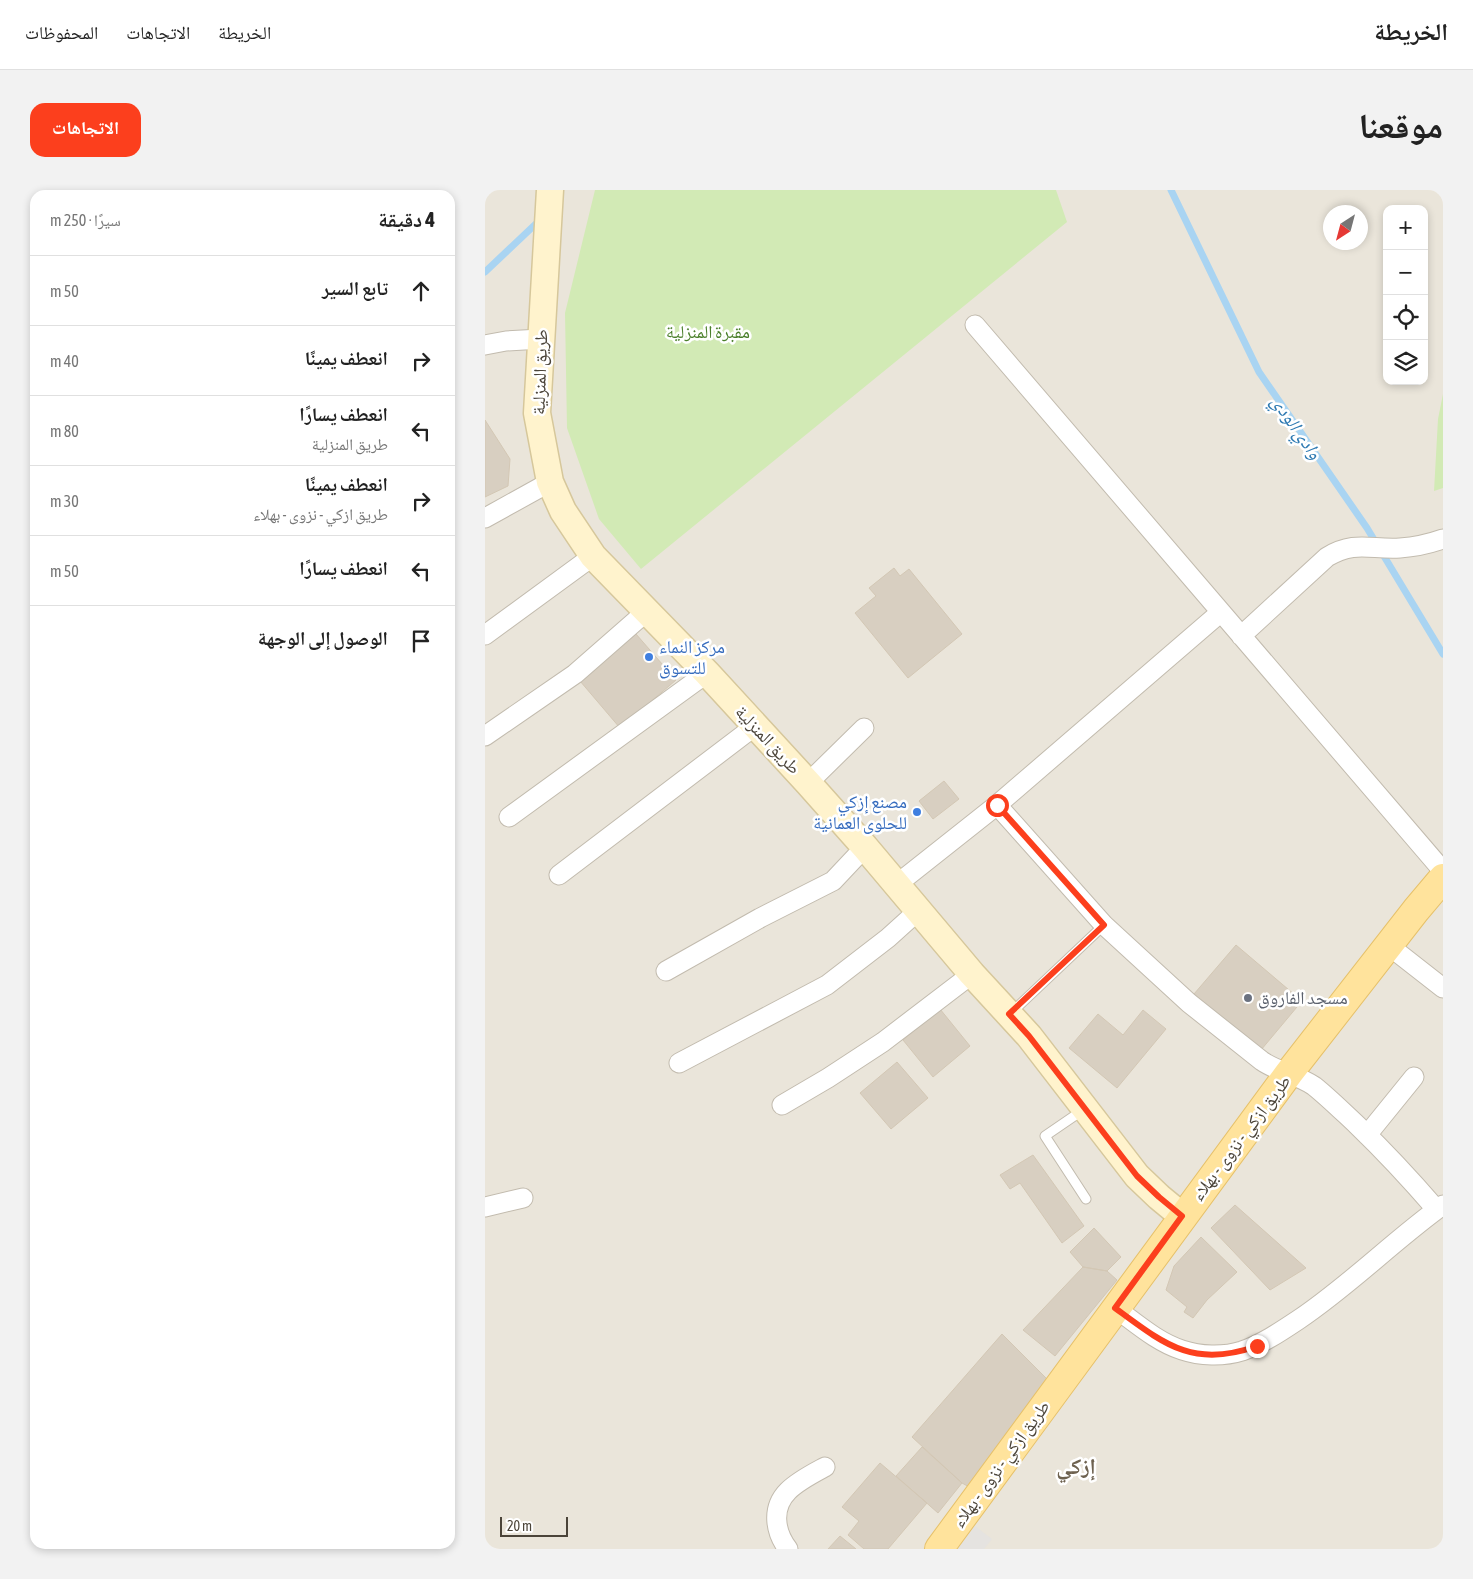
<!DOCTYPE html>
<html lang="ar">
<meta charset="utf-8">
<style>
:root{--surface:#fff;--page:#f2f2f2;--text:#222;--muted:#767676;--line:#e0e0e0;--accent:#fc3f1d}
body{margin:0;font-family:"Asap Condensed","Noto Naskh Arabic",sans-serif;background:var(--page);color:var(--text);direction:rtl}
.controls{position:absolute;right:15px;top:15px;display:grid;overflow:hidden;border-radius:10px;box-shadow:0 2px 8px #0003}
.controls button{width:45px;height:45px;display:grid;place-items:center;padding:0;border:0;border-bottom:1px solid var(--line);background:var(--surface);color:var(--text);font:25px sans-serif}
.compass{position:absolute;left:838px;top:15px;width:45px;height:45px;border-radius:50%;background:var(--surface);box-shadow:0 2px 8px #0003;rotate:216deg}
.scale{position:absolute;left:15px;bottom:12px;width:68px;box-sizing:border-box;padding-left:5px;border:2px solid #4b4439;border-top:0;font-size:14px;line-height:18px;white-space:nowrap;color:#4b4439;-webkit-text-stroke:4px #fff;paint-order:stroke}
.stop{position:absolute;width:15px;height:15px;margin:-11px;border:4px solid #fc3f1d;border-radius:50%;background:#fff}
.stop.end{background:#fc3f1d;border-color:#fff;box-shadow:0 1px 5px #0008}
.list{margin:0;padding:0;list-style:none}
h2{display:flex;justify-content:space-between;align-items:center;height:65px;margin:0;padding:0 20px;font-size:21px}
h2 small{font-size:16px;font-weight:400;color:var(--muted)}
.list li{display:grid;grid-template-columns:32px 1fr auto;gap:15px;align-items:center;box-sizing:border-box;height:70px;padding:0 20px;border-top:1px solid var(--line)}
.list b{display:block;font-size:19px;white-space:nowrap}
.list p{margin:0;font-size:16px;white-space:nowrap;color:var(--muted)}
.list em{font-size:16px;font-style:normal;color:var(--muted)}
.icon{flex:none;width:28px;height:28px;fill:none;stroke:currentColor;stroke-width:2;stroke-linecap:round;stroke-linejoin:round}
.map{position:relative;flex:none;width:958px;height:1359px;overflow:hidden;direction:ltr;border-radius:15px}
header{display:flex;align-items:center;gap:30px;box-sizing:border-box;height:70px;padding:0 25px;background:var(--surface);border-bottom:1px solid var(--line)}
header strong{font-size:24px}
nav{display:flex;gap:28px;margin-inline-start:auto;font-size:18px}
.intro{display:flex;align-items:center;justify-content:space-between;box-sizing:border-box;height:120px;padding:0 30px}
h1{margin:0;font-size:35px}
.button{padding:12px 22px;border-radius:15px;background:var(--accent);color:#fff;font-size:18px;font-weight:700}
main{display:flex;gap:30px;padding:0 30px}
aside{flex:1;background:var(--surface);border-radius:15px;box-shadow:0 2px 8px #0003}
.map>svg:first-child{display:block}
.residential{fill:#eae5da;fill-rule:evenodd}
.green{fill:#d2eab5}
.parking{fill:#e5e3e0}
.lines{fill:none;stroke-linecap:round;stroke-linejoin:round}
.stream{stroke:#a9d4f2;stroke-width:7}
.building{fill:#d8cfc1;stroke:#d3c7b4}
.lane-casing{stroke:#c2bbae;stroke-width:11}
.street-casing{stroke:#c2bbae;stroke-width:21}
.secondary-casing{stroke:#d6c79b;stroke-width:29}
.primary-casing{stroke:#e6c16a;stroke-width:30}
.lane{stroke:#fff;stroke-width:9}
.street{stroke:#fff;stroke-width:19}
.secondary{stroke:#fff3cd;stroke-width:26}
.primary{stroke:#ffe39c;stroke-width:28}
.route{stroke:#fc3f1d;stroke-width:6}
.shop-dot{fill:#3f7fe0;stroke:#fff;stroke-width:2}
.worship-dot{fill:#6b7280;stroke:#fff;stroke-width:2}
.labels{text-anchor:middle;stroke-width:5;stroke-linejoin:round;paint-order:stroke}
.park-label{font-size:18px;fill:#4a7f2a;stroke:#fff}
.street-label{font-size:18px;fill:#4b4439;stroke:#fff}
.shop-label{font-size:18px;fill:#366cbe;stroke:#fff;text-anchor:start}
.worship-label{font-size:18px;fill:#5b616d;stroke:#fff;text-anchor:start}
.water-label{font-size:19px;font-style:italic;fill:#2e7ab2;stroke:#fff}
.district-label{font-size:22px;font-weight:bold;fill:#6e6250;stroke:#fff}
</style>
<header>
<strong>الخريطة</strong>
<nav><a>الخريطة</a><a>الاتجاهات</a><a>المحفوظات</a></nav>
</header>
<div class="intro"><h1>موقعنا</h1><a class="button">الاتجاهات</a></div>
<main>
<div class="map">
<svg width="958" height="1359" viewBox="0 0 958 1359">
<rect width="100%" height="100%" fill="#f6f3ec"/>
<!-- residential -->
<path class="residential" d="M0 0H958V1359H0ZM902 19H939V191H902ZM846 22H876V52H846Z"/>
<!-- green -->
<path class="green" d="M110 0H571L582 32 156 379 114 329 82 238 80 123Z
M958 204V298L949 301 953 229Z"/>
<!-- parking -->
<path class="parking" d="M487 1334 507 1349 499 1359H467Z"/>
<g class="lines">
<!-- stream -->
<path class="stream" d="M686 0 774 182 882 338 958 464
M0 82 56 29"/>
</g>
<!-- building -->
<path class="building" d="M0 230 25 269 23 296 0 307Z
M409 378 415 386 424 379 477 444 423 488 370 423 391 406 384 398Z
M151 444 191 490 135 538 95 491Z
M459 591 474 609 448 629 434 611Z
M751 755 817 811 776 860 709 804Z
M455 819 485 856 448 887 418 850Z
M658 820 681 839 632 898 584 858 613 824 638 845Z
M412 872 443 908 406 939 375 903Z
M548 965 599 1036 577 1053 535 993 525 999 515 985Z
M750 1015 821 1078 785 1100 726 1038Z
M609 1038 636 1067 622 1081 598 1077 585 1062Z
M716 1047 752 1082 722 1110 708 1128 699 1122 702 1117 681 1100 689 1076Z
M598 1077 622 1081 632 1090 570 1166 538 1140Z
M517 1144 570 1197 486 1298 477 1293 427 1247Z
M437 1257 477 1293 453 1323 411 1286Z
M395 1273 442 1313 403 1359H379L363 1345 374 1331 357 1317Z
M355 1346 371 1359H343Z"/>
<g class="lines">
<defs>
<path id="lane" d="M527 822 619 735
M598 920 560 946 601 1009"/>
<path id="street" d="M490 135 958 681
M0 155 21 151 56 149
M0 328 65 292
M0 445 108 366
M756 446 842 367C870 350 886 360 915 358 930 357 944 354 958 349
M0 546 90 484 162 421
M323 593 379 538
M512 615 619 735 704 813 777 871C793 882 813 885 829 896 844 908 858 922 872 935 900 962 926 990 951 1019
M24 627 222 483
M74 685 270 536
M411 695 512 615 736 422
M903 755 958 798
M181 781 275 728 348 691 380 657
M194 873 342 795 403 748 434 720
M297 915 343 888 398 852 487 784
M882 945 929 887
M0 1017 38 1008
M630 1118C651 1133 672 1152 697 1160 715 1166 738 1167 757 1161 777 1154 795 1142 813 1130 864 1096 908 1051 958 1015
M303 1359C290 1342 286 1318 303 1301 313 1291 327 1284 340 1277"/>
<path id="secondary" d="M65 0 52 223 65 292 78 321 108 366 222 483 323 593 380 657 487 784 544 846 652 986 674 1007 697 1026"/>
<path id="primary" d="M454 1359 804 883 931 720 958 688"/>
</defs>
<!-- lane casing -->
<use href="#lane" class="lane-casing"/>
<!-- street casing -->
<use href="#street" class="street-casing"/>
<!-- secondary casing -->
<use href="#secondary" class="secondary-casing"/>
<!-- primary casing -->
<use href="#primary" class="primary-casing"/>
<!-- lane -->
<use href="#lane" class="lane"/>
<!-- street -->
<use href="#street" class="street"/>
<!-- secondary -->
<use href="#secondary" class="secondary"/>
<!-- primary -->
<use href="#primary" class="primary"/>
</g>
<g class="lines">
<!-- route -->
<path class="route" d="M512 615 619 735 524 824 544 846 652 986 674 1007 697 1026 630 1118C679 1154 708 1179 772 1156"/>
</g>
<!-- markers -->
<g class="shop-dot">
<circle cx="164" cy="467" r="5"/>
<circle cx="432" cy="622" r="5"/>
</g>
<circle class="worship-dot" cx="763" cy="808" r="5"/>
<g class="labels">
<!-- park labels -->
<g class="park-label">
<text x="223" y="148">مقبرة المنزلية</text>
</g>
<!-- street labels -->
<g class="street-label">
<text transform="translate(55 182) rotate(-88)" y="6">طريق المنزلية</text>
<text transform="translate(283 550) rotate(47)" y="6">طريق المنزلية</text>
<text transform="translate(756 948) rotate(-53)" y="6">طريق ازكي - نزوى - بهلاء</text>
<text transform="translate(516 1274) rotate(-54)" y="6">طريق ازكي - نزوى - بهلاء</text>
</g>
<!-- shop labels -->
<g class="shop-label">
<text x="174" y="463">مركز النماء<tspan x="174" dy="21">للتسوق</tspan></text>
<text x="422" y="618" text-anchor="end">مصنع إزكي<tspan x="422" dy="21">للحلوى العمانية</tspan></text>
</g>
<!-- worship labels -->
<g class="worship-label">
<text x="773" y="814">مسجد الفاروق</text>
</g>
<!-- water labels -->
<g class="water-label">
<text transform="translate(812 237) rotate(55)" y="7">وادي الودي</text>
</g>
<!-- district labels -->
<g class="district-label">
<text x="591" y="1284">إزكي</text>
</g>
</g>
</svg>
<div class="controls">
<button>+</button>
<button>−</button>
<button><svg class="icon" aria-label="locate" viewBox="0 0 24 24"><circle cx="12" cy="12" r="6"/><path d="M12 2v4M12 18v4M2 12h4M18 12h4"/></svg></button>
<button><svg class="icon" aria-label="layers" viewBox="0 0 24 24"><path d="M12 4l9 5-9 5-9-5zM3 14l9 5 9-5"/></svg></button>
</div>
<svg class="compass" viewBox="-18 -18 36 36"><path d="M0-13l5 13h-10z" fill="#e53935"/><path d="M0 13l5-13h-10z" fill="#767676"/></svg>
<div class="scale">20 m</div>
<div class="stop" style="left:512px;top:615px"></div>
<div class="stop end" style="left:772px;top:1156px"></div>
</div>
<aside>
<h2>4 دقيقة<small>سيرًا · 250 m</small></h2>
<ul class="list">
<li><svg class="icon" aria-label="ahead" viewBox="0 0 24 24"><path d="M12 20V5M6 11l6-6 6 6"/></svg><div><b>تابع السير</b></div><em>50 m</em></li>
<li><svg class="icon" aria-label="right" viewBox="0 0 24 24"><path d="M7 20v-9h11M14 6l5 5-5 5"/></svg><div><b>انعطف يمينًا</b></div><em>40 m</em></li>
<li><svg class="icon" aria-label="left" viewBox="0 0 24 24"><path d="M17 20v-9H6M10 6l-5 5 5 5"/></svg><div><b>انعطف يسارًا</b><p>طريق المنزلية</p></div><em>80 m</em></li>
<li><svg class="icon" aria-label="right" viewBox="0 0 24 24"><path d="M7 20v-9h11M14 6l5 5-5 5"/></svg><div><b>انعطف يمينًا</b><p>طريق ازكي - نزوى - بهلاء</p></div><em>30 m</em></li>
<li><svg class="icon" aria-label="left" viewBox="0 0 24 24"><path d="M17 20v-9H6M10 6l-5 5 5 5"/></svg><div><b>انعطف يسارًا</b></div><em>50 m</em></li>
<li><svg class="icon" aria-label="arrive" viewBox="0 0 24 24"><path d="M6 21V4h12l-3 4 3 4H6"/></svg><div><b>الوصول إلى الوجهة</b></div></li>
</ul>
</aside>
</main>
